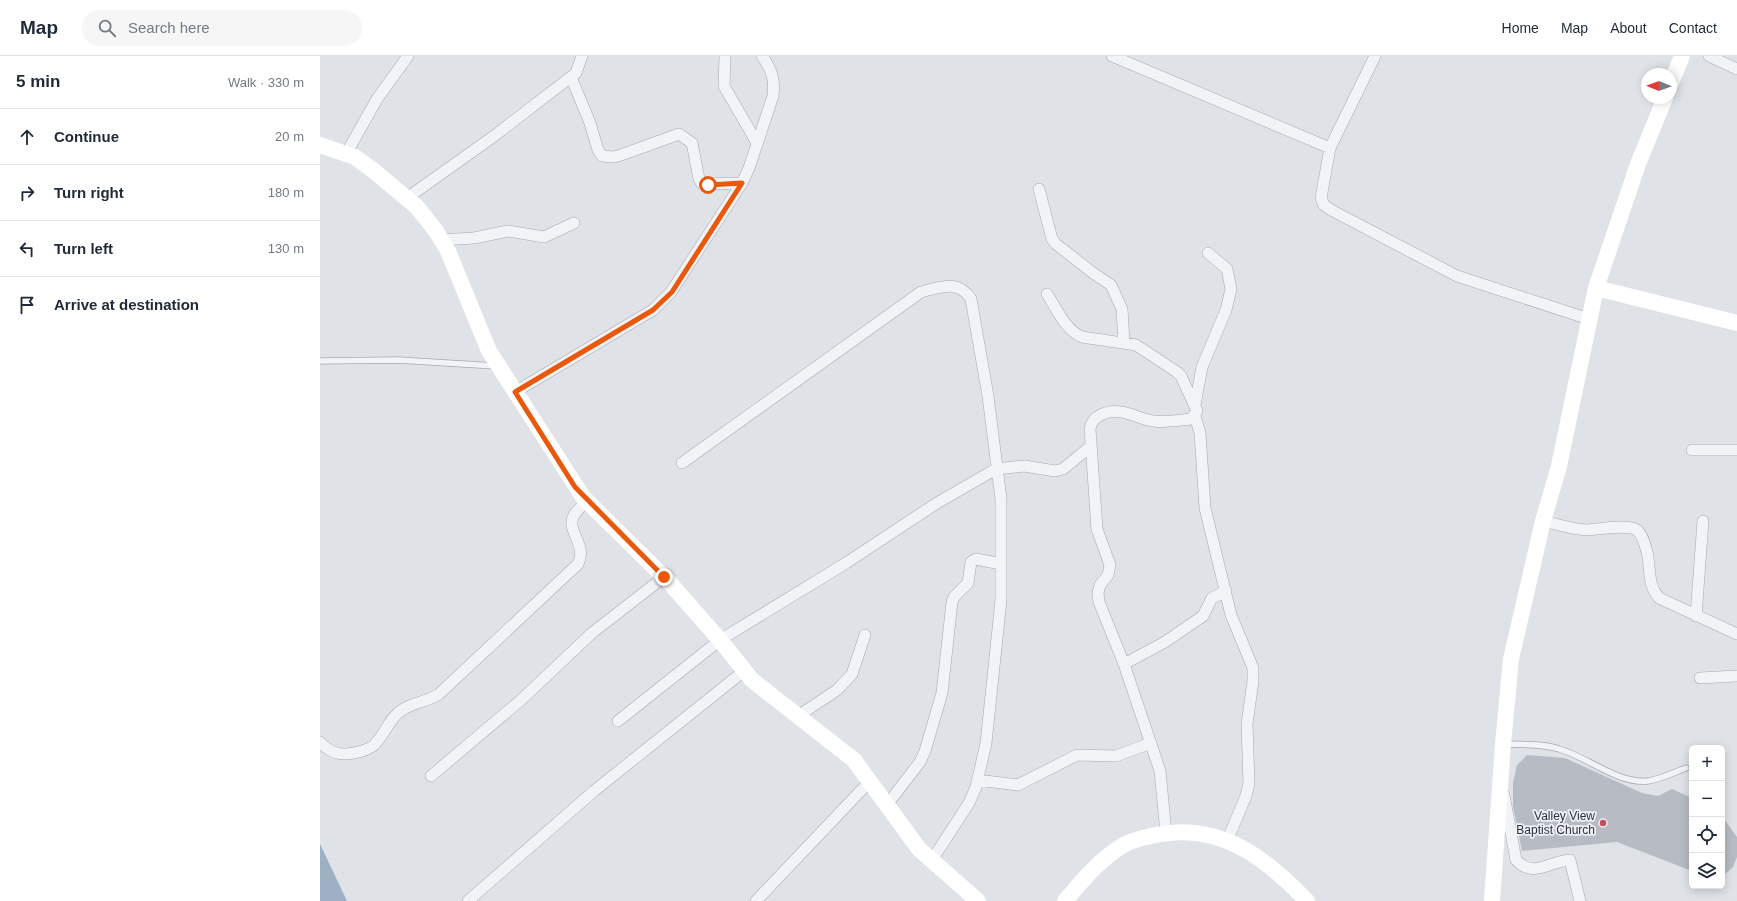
<!DOCTYPE html>
<meta charset="utf-8">
<style>
:root{--surface:#fff;--page:#f6f6f7;--text:#1f2937;--muted:#747a83;--line:#e0e1e3}
body{margin:0;font-family:Helvetica,sans-serif;background:var(--page);color:var(--text)}
.controls{position:absolute;right:12px;bottom:12px;display:grid;overflow:hidden;border-radius:6px;box-shadow:0 2px 10px #0003}
.controls button{width:36px;height:36px;display:grid;place-items:center;padding:0;border:0;border-bottom:1px solid var(--line);background:var(--surface);color:var(--text);font:20px sans-serif}
.compass{position:absolute;left:1321px;top:12px;width:36px;height:36px;border-radius:50%;background:var(--surface);box-shadow:0 2px 10px #0003;rotate:271deg}
.stop{position:absolute;width:12px;height:12px;margin:-9px;border:3px solid #ea580c;border-radius:50%;background:#fff}
.stop.end{background:#ea580c;border-color:#fff;box-shadow:0 1px 4px #0008}
.list{margin:0;padding:0;list-style:none}
h2{display:flex;justify-content:space-between;align-items:center;height:52px;margin:0;padding:0 16px;font-size:17px}
h2 small{font-size:13px;font-weight:400;color:var(--muted)}
.list li{display:grid;grid-template-columns:26px 1fr auto;gap:12px;align-items:center;box-sizing:border-box;height:56px;padding:0 16px;border-top:1px solid var(--line)}
.list b{display:block;font-size:15px;white-space:nowrap}
.list em{font-size:13px;font-style:normal;color:var(--muted)}
.icon{flex:none;width:22px;height:22px;fill:none;stroke:currentColor;stroke-width:2;stroke-linecap:round;stroke-linejoin:round}
.map{position:relative;flex:none;width:1417px;height:845px;overflow:hidden}
header{display:flex;align-items:center;gap:24px;box-sizing:border-box;height:56px;padding:0 20px;background:var(--surface);border-bottom:1px solid var(--line)}
header strong{font-size:19px}
nav{display:flex;gap:22px;margin-inline-start:auto;font-size:14px}
.search{width:280px;height:36px;background:var(--page);display:flex;align-items:center;gap:10px;box-sizing:border-box;padding:0 14px;border-radius:22px;color:var(--muted);font-size:15px}
main{display:flex}
aside{flex:1;background:var(--surface)}
.map>svg:first-child{display:block}
.water{fill:#9db0c4}
.building{fill:#b7bcc4}
.lines{fill:none;stroke-linecap:round;stroke-linejoin:round}
.lane-casing{stroke:#a5a9b1;stroke-width:7}
.street-casing{stroke:#a5a9b1;stroke-width:12}
.lane{stroke:#f2f3f6;stroke-width:5.5}
.street{stroke:#f2f3f6;stroke-width:11}
.secondary{stroke:#fff;stroke-width:16}
.route{stroke:#ea580c;stroke-width:5}
.poi-dot{fill:#c34e60;stroke:#eff1f5;stroke-width:1.5}
.labels{text-anchor:middle;stroke-width:3.5;stroke-linejoin:round;paint-order:stroke}
.poi-label{font-size:12px;fill:#29313d;stroke:#eff1f5;text-anchor:end}
</style>
<header>
<strong>Map</strong>
<div class="search"><svg class="icon" aria-label="search" viewBox="0 0 24 24"><circle cx="10" cy="10" r="6"/><path d="M15 15l6 6"/></svg>Search here</div>
<nav><a>Home</a><a>Map</a><a>About</a><a>Contact</a></nav>
</header>
<main>
<aside>
<h2>5 min<small>Walk · 330 m</small></h2>
<ul class="list">
<li><svg class="icon" aria-label="ahead" viewBox="0 0 24 24"><path d="M12 20V5M6 11l6-6 6 6"/></svg><div><b>Continue</b></div><em>20 m</em></li>
<li><svg class="icon" aria-label="right" viewBox="0 0 24 24"><path d="M7 20v-9h11M14 6l5 5-5 5"/></svg><div><b>Turn right</b></div><em>180 m</em></li>
<li><svg class="icon" aria-label="left" viewBox="0 0 24 24"><path d="M17 20v-9H6M10 6l-5 5 5 5"/></svg><div><b>Turn left</b></div><em>130 m</em></li>
<li><svg class="icon" aria-label="arrive" viewBox="0 0 24 24"><path d="M6 21V4h12l-3 4 3 4H6"/></svg><div><b>Arrive at destination</b></div></li>
</ul>
</aside>
<div class="map">
<svg width="1417" height="845" viewBox="0 0 1417 845">
<rect width="100%" height="100%" fill="#dfe2e7"/>
<!-- water -->
<path class="water" d="M0 788 27 845H0Z"/>
<!-- building -->
<path class="building" d="M1207 699 1245 702 1322 737 1338 740 1352 733 1372 742V815L1297 786 1202 795 1193 750V727L1197 709Z
M1402 760 1417 781V801L1413 811 1402 821Z"/>
<g class="lines">
<defs>
<path id="lane" d="M0 305 78 304 176 310
M1183 688C1201 689 1221 687 1239 693 1268 701 1297 728 1328 725 1341 723 1355 716 1366 712"/>
<path id="street" d="M405 0 404 30 437 87
M792 0 1010 92 1055 0
M1389 0 1417 13
M251 21 270 67 278 94 282 100 294 101 301 99 359 78 372 87 379 123 382 128 422 127
M1010 92 1001 142 1004 149 1011 154 1137 220 1269 263
M26 98 57 43 88 0
M719 133 732 183 736 188 773 217 791 229 802 253 804 286
M87 142 174 80 256 17 262 0
M121 184 154 182 188 175 224 181 254 167
M727 238C737 253 745 274 762 281L816 289 857 316 861 320 877 355 871 363C859 364 845 367 834 365 822 364 812 357 801 356 788 354 772 359 770 373L777 473 790 509 788 519 780 529 778 537 779 546 804 608 840 715 846 777
M195 336 333 254 351 236 422 127 429 112 453 40C455 23 452 14 442 0
M875 349 882 311 906 254 911 233 907 213 888 197
M875 360 880 377 885 452 911 559 933 612V625L927 668 929 727 926 740 907 785
M1372 394H1417
M362 407 601 236C621 231 638 223 651 243L668 340 681 443V544L666 687 656 731 649 747 612 804
M1223 465C1237 468 1254 474 1268 474 1280 473 1307 468 1317 474 1323 479 1325 489 1327 496 1331 513 1327 528 1339 542L1417 578
M1376 560 1383 465
M804 608 845 586 883 560 892 542 906 535
M1380 622 1417 620
M478 660 517 634 532 618 545 579
M298 665 400 584 526 507 617 447 676 413 704 410 735 415 743 413 771 390
M0 686C13 700 25 700 42 695 47 693 52 692 55 688 65 678 70 661 82 654 93 646 108 646 119 638L258 508C268 489 245 474 254 459 257 454 263 449 267 445
M111 720 201 644 272 577 344 521
M657 724 698 729 757 699 796 700 831 687
M1184 739 1196 804C1214 823 1229 805 1250 804L1260 845
M566 750 600 706 605 695 622 637 632 546 634 541 648 527 651 506 656 503 681 508
M148 845 274 735 424 615
M436 845 550 725"/>
</defs>
<!-- lane casing -->
<use href="#lane" class="lane-casing"/>
<!-- street casing -->
<use href="#street" class="street-casing"/>
<!-- lane -->
<use href="#lane" class="lane"/>
<!-- street -->
<use href="#street" class="street"/>
<!-- secondary -->
<path class="secondary" d="M1351 27 1362 0
M0 89 35 101 54 115 97 151 116 175 128 195 169 295 263 441 349 526 400 584 432 624 534 704 599 793 658 845
M1276 232 1417 267
M745 845C762 825 779 804 802 790 811 784 825 781 836 779 900 766 946 802 987 845
M1172 845 1183 688 1191 603 1223 465 1239 410 1276 232 1318 108 1345 42"/>
</g>
<g class="lines">
<!-- route -->
<path class="route" d="M344 521 255 431 195 336 333 254 352 236 422 127 388 129"/>
</g>
<!-- markers -->
<circle class="poi-dot" cx="1283" cy="767" r="4"/>
<g class="labels">
<!-- poi labels -->
<g class="poi-label">
<text x="1275" y="764">Valley View<tspan x="1275" dy="14">Baptist Church</tspan></text>
</g>
</g>
</svg>
<div class="controls">
<button>+</button>
<button>−</button>
<button><svg class="icon" aria-label="locate" viewBox="0 0 24 24"><circle cx="12" cy="12" r="6"/><path d="M12 2v4M12 18v4M2 12h4M18 12h4"/></svg></button>
<button><svg class="icon" aria-label="layers" viewBox="0 0 24 24"><path d="M12 4l9 5-9 5-9-5zM3 14l9 5 9-5"/></svg></button>
</div>
<svg class="compass" viewBox="-18 -18 36 36"><path d="M0-13l5 13h-10z" fill="#e53935"/><path d="M0 13l5-13h-10z" fill="#747a83"/></svg>
<div class="stop" style="left:388px;top:129px"></div>
<div class="stop end" style="left:344px;top:521px"></div>
</div>
</main>
